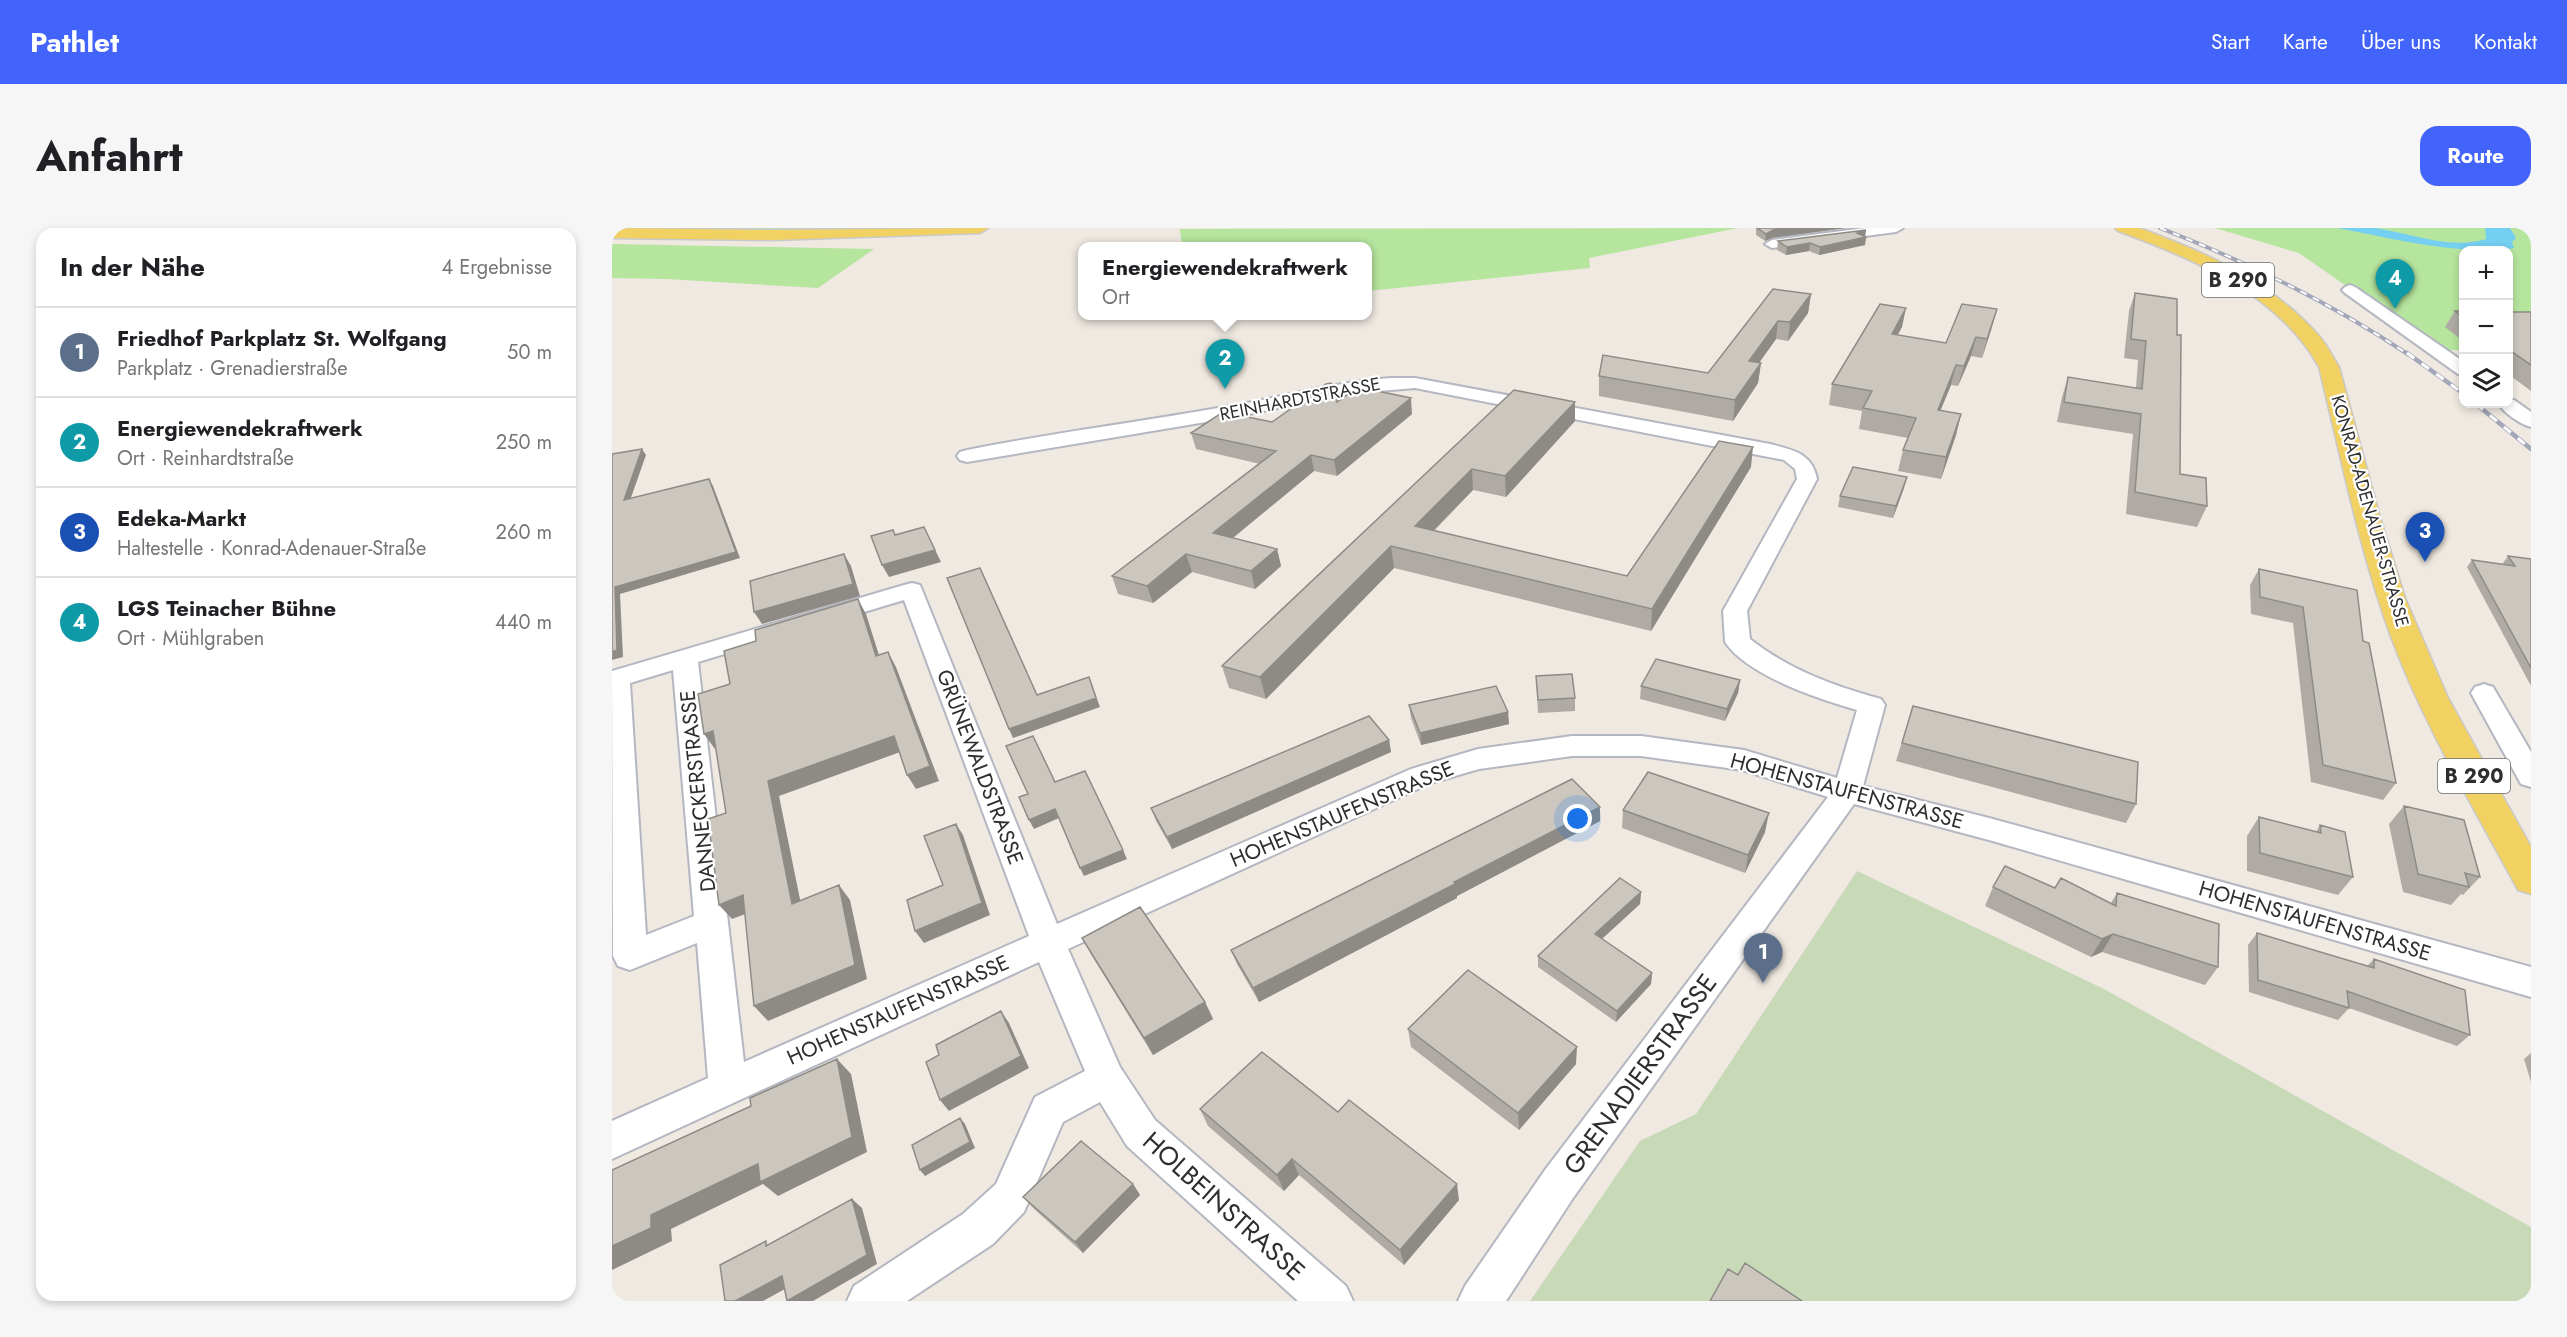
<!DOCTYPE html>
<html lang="de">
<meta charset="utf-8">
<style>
:root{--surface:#fff;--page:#f6f6f6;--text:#202124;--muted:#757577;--line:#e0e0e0;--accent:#4264fb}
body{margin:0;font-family:Jost,sans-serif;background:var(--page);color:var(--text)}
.controls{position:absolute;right:18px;top:18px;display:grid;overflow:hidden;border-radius:12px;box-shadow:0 3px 9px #0003}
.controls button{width:54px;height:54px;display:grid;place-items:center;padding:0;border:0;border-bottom:2px solid var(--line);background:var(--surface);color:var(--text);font:30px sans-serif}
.you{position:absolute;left:966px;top:591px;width:21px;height:21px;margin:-15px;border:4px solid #fff;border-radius:50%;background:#1a73e8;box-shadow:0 0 0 9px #1a73e833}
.badge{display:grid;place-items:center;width:39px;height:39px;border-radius:50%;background:var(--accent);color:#fff;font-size:20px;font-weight:700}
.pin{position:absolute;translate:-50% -50px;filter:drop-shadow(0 2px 3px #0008)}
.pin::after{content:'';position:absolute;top:32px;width:21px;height:18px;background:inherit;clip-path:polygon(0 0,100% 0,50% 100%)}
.popup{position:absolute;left:466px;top:14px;width:294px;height:78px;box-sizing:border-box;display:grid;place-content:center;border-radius:12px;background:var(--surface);filter:drop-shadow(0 2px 4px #0005);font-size:20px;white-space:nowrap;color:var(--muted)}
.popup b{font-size:22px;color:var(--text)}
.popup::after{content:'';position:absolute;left:50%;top:100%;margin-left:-12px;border:12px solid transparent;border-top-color:var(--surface)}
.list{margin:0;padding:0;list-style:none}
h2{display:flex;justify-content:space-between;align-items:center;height:78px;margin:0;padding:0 24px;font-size:26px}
h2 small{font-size:20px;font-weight:400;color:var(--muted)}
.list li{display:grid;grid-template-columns:39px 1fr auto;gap:18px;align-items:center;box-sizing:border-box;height:90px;padding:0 24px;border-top:2px solid var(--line)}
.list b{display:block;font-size:22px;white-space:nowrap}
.list p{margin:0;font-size:20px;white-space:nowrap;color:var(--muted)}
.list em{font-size:20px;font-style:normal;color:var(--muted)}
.icon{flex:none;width:33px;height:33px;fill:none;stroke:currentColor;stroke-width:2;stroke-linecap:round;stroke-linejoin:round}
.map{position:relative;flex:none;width:1919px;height:1073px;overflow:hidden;border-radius:18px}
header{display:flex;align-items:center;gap:36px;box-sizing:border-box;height:84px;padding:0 30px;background:var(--accent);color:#fff}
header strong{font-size:28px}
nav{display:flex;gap:33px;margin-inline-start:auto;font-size:21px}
.intro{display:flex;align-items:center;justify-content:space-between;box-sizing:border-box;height:144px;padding:0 36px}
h1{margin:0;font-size:42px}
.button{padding:15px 27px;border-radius:18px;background:var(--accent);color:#fff;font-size:21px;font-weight:700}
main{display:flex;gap:36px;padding:0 36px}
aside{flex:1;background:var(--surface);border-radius:18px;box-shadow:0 3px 9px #0003}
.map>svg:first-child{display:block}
.green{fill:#b6e59e}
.cemetery{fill:#c8d9b8}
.water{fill:#75cff0}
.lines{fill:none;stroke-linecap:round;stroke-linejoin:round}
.minor-casing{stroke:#b4b7c1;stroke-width:4}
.major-casing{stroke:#c9c9c9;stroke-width:3}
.minor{fill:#fff;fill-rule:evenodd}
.major{fill:#f2d163;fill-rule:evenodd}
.rail-far1-casing{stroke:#a3a6b8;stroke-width:4}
.rail-casing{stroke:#a3a6b8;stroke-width:4.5}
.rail-far1{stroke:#fff;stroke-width:2;stroke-dasharray:7;stroke-linecap:butt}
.rail{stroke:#fff;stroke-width:3;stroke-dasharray:9;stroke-linecap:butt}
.wall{fill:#afaba4}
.shaded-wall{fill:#8e8b86}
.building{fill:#cbc7bf;stroke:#8e8b86;stroke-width:1.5}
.labels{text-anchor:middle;stroke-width:4.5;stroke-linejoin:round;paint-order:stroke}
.far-street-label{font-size:18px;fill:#2e2e2e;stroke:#fff}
.shield{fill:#fff;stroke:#6d6d6d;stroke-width:1.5}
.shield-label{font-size:20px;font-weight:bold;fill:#2e2e2e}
.street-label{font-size:21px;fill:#2e2e2e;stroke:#fff}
.near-street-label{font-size:26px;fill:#2e2e2e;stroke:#fff}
</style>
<header>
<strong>Pathlet</strong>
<nav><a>Start</a><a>Karte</a><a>Über uns</a><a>Kontakt</a></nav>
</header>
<div class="intro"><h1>Anfahrt</h1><a class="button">Route</a></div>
<main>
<aside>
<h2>In der Nähe<small>4 Ergebnisse</small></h2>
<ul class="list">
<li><span class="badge" style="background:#5c6f8a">1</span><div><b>Friedhof Parkplatz St. Wolfgang</b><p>Parkplatz · Grenadierstraße</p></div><em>50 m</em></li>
<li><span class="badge" style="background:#0f9aa8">2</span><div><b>Energiewendekraftwerk</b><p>Ort · Reinhardtstraße</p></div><em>250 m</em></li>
<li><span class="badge" style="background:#1a4fb4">3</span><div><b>Edeka-Markt</b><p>Haltestelle · Konrad-Adenauer-Straße</p></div><em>260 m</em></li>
<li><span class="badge" style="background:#0f9aa8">4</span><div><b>LGS Teinacher Bühne</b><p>Ort · Mühlgraben</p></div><em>440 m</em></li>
</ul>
</aside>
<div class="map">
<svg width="1919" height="1073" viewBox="0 0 1919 1073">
<rect width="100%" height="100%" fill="#efe9e1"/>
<!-- green -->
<path class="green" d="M0 0H293C196 4 97 6 0 0Z
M1126 0 977 30 978 40 756 63V18H570L568 1Z
M1603 0H1919V123H1897L1896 22H1852L1851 122H1826L1687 25Z
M0 16 262 21 206 60 54 51 0 50Z"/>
<!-- cemetery -->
<path class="cemetery" d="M1245 643 1492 761 1919 999V1073H918L1028 913 1084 886Z"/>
<!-- water -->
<path class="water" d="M1725 0C1737 0 1751 0 1763 0 1798 5 1838 22 1874 11L1873 0H1898L1904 10 1900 14 1902 20C1891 23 1880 22 1869 22 1820 21 1773 9 1725 0Z"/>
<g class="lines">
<defs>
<path id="minor" d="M1253 0H1291L1284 4 1160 20 1153 16 1160 12Z
M1738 57 1743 59 1852 134V147L1846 146 1733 65 1730 62 1733 59Z
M779 150H803L1158 216C1181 222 1200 225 1205 251L1135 383 1138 411C1177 442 1222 458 1269 471L1273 477 1251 558 1377 590 1919 739V769L1377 612 1242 576 961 970 894 1073H846L853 1058 933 942 1216 569 1130 542 1029 528H960L867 541 819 555 456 721 508 839 543 892 734 1058 741 1073H686L515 918 488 874 451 894 412 984 381 1016 295 1073H235L242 1058 351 986 384 956 423 869 473 843 427 734 0 931V893L96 850 85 715 18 742 6 738 1 728 0 443 292 357 300 355 308 357 445 696 799 541 866 521 960 508H1029L1132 522 1225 550 1245 482C1207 471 1136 448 1113 414L1111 383 1185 251 1183 241 1172 232 803 160 732 166 618 190 355 234 348 232 345 228 348 224 355 222C440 205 527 194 612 179 668 170 722 154 779 150ZM292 372 417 708 132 834 86 434ZM61 442 82 688 34 707 18 455Z
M1896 171 1902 172 1919 184V199C1908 196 1892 185 1887 176H1896Z
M1872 456 1881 459 1919 524V559L1909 556 1859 465 1863 459Z"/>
<path id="major" d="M0 0 161 2 376 0 368 5 161 12 0 10Z
M1503 0C1511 0 1519 0 1526 0 1538 3 1550 9 1561 13 1614 34 1669 64 1707 108 1715 117 1721 129 1727 139L1769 293 1793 370 1836 470 1919 619V666L1906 662C1861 578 1811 496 1778 406 1747 320 1729 229 1707 139 1667 66 1580 30 1506 3Z"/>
</defs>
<!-- minor casing -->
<use href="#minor" class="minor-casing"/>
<!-- major casing -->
<use href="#major" class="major-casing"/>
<!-- minor -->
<use href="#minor" class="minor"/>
<!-- major -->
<use href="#major" class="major"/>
<defs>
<path id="rail-far1" d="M1548 0C1635 34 1719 75 1797 127"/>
<path id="rail" d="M1795 125 1852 166
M1864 176 1919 221"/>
</defs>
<!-- rail-far1 casing -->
<use href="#rail-far1" class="rail-far1-casing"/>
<!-- rail casing -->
<use href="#rail" class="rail-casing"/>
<!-- rail-far1 -->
<use href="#rail-far1" class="rail-far1"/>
<!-- rail -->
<use href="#rail" class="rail"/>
</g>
<!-- wall -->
<path class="wall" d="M1144 0 1160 10 1153 13 1144 7Z
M1254 2 1253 8 1254 9 1253 17 1207 27 1197 23 1174 27 1165 22 1166 13Z
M1523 65 1565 107 1568 246 1595 278 1585 299 1514 286 1521 206 1445 194 1450 169 1456 149 1524 160 1526 132 1512 130 1517 83Z
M1199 66 1196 85 1176 113 1164 111 1147 135H1149L1146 155 1121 193 987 168V148L1096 145Z
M1843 83H1851V113L1833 99Z
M1896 84H1919V163L1896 146Z
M1290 99 1285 107 1334 115 1380 99 1370 130 1359 128 1346 158 1339 157 1328 183 1349 186 1344 207 1329 251 1286 243 1291 222 1296 210 1247 201 1250 183 1217 177 1220 156Z
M902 162 963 193 894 269 861 262 822 303 1015 348 1139 239 1039 403 782 340 654 471 617 460 610 438Z
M725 174 800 186 725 248 702 243 621 310 665 321 669 338 643 361 580 344 541 375 506 366 500 348 648 236 584 221 579 205 660 194Z
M1292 260 1281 290 1226 279 1228 268Z
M1896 328 1919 331V458L1855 339 1860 332 1892 337 1891 335Z
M1647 341 1751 413 1784 555 1771 572 1699 554 1681 395 1639 386 1638 357Z
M924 448 963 470V483L926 485Z
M1128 452 1126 465 1113 493 1028 471 1029 458Z
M797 477 896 484 897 496 809 517 799 490Z
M1301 478 1524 576 1514 595 1284 533Z
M777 512 779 524 560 621 544 593 539 580Z
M1792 578 1868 649 1851 667 1849 666 1839 677 1791 664 1777 596Z
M988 579V593L845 668V670L647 774 625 736 619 722Z
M1011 582 1153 604 1133 645 1010 600Z
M1647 589 1704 604 1708 597 1741 649 1726 667 1635 643V608Z
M1381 659 1443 660 1499 675 1505 665 1606 739 1593 757 1490 724 1479 729 1373 678Z
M1029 664 1028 676 990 711 1040 745 1039 756 1004 794 926 739V728Z
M1645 705 1755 738 1762 731 1858 807 1845 818 1737 780 1726 792 1637 764 1636 717Z
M470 710 593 774 601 791 541 827 480 728Z
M796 801 964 836 907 902 799 819Z
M1919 825V854L1912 831Z
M588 881 726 884 847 972 792 1037 687 947 672 963 596 898Z
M521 956 528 967 471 1025 420 979 411 969Z"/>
<!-- shaded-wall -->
<path class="shaded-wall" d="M1176 0H1235L1160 10 1153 13 1154 6 1161 2Z
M1254 2 1253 9H1254L1253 17 1207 27 1208 19Z
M1198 15 1197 23 1174 27 1175 19Z
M1199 66 1196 85 1176 113 1178 94Z
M1294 80 1290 99 1276 125 1280 106Z
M1385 81 1380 99 1370 130 1375 111Z
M1166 93 1164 111 1134 153 1137 133Z
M1364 109 1359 128 1346 158 1352 138Z
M1149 135 1146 155 1121 193 1123 172Z
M1344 137 1339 157 1320 203 1326 182Z
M799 170 800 186 725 248 722 232Z
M963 174V193L894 269 893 248Z
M1349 186 1344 207 1329 251 1334 229Z
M1141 219 1139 239 1039 403 1040 381Z
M30 221 34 227 16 278 12 272Z
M699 227 702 243 606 322 601 305Z
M860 241 861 262 805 319 803 298Z
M1295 249 1292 260 1281 290 1284 278Z
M97 251 101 258 128 330 8 366 11 429 0 432 3 359Z
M312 299 329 334 277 349 270 337Z
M779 318 782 340 654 471 648 449Z
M665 321 669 338 643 361 639 343Z
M232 326 239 338 248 368 150 396 142 384Z
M574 326 580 344 541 375 535 358Z
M246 371 254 386 272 443 264 428Z
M276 424 284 439 327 553 304 561 295 547Z
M477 449 488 479 401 510 397 501Z
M1128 452 1126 465 1113 493 1115 481Z
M896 484 897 496 809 517 808 505Z
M101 503 113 518 103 521 92 506Z
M282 508 291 523 167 568 192 691 180 676 156 553Z
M777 512 779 524 560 621 555 609Z
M988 579V593L845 668V670L647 774 641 760 842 654Z
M443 581 447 590 422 601 417 592Z
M1157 585 1153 604 1133 645 1136 627Z
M344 596 351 607 378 687 312 715 303 703 370 675Z
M511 622 515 631 472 648 468 640Z
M227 657 238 672 255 751 156 793 142 778Z
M1029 664 1028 676 982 718 983 706Z
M131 667 144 682 120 691 107 677Z
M1501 706 1490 724 1479 729 1490 711Z
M1040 745 1039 756 1004 794 1005 783Z
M593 774 601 791 541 827 532 810Z
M389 783 397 795 417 840 337 883 328 872Z
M965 819 964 836 907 902 906 885Z
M225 831 239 846 255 924 166 968 151 956 59 1001 60 1013 0 1042V1018L39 987Z
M348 890 353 896 363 920 313 948 308 942Z
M680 931 687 947 672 963 665 947Z
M521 956 528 967 471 1025 463 1014Z
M845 956 847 972 792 1037 788 1022Z
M240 971 250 980 265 1036 201 1073H175Z
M170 1048 182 1056 151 1073H123Z"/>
<!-- building -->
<path class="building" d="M1145 0H1176L1161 2 1154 6Z
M1254 2 1245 5 1254 9 1208 19 1198 15 1175 19 1166 13Z
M1161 61 1199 66 1178 94 1166 93 1137 133 1149 135 1123 172 987 148 991 127 1096 145Z
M1523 65 1565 71V107H1569L1568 246 1594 250 1595 278 1523 264 1529 186 1452 174 1456 149 1530 161 1534 113 1519 111Z
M1268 76 1294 80 1280 106 1334 115 1350 76 1385 81 1375 111 1364 109 1352 138 1344 137 1326 182 1349 186 1334 229 1291 222 1304 190 1251 180 1260 163 1220 156Z
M1843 83H1851V89Z
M1896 84H1919V137L1896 121Z
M719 155 725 174 746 159 799 170 722 232 699 227 601 305 665 321 639 343 574 326 535 358 500 348 664 223 579 205 611 184 660 194 714 156Z
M902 162 963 174 893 248 860 241 803 298 1015 348 1107 213 1141 219 1040 381 779 318 648 449 610 438Z
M30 221 12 272 97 251 124 324 3 359 5 422 0 424V226Z
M1241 239 1295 249 1284 278 1228 268Z
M312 299 323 322 270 337 259 308 281 302 283 307Z
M232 326 241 356 142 384 138 353Z
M1896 328 1919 331V440L1860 332 1903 338Z
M368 340 425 467 477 449 484 470 397 501 335 350Z
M1647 341 1745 362 1751 413 1757 415 1784 555 1711 537 1691 379 1648 369Z
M246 371 264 428 276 424 318 538 295 547 282 508 156 553 180 676 227 657 243 737 142 778 131 667 107 677 96 591 114 585 101 503 92 506 86 466 118 456 112 423 144 413 143 402Z
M1044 431 1128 452 1115 481 1029 458Z
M960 446 963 470 926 472 924 448Z
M884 458 896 484 808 505 797 477Z
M1301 478 1526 534 1524 576 1290 515Z
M757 488 777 512 555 609 539 580Z
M421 508 443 554 473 543 511 622 468 640 443 581 417 592 407 569 416 566 394 518Z
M1036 544 1157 585 1136 627 1011 582Z
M960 551 988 579 842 654 843 656 641 760 619 722Z
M1792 578 1852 592 1868 649 1853 645 1857 659 1806 646Z
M1647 589 1709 605 1708 597 1733 604 1741 649 1648 625Z
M344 596 370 675 303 703 295 672 331 657 312 608Z
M1393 638 1443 660 1449 650 1504 678 1505 665 1607 696 1606 739 1501 706 1490 711 1381 659Z
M1008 650 1029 664 983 706 1040 745 1005 783 926 728Z
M528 679 593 774 532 810 470 710Z
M1645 705 1762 740V731L1853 762 1858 807 1735 763 1737 780 1646 752Z
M856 742 965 819 906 885 796 801Z
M389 783 409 828 328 872 314 834 327 827 324 817Z
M650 824 726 884 737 872 845 956 788 1022 680 931 665 947 588 881Z
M225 831 240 909 148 954 146 936 39 987V1000L0 1018V942L139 878 138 870Z
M348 890 358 914 308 942 300 917Z
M469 913 521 956 463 1014 411 969Z
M240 971 255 1027 175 1073 170 1048 123 1073H113L108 1037 154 1013V1018Z
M1133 1035 1190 1073H1098L1116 1041 1126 1047Z"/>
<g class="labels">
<!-- far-street labels -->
<g class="far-street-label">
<text transform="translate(688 171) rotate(-11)" y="6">REINHARDTSTRASSE</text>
<text transform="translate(1758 283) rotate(74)" y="6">KONRAD-ADENAUER-STRASSE</text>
</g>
<!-- shield labels -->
<g class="shield">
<rect x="1590" y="35" width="72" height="34" rx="4.5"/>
<rect x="1826" y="531" width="72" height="34" rx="4.5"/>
</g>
<g class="shield-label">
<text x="1626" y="59">B 290</text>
<text x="1862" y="555">B 290</text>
</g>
<!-- street labels -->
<g class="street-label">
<text transform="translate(368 539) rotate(69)" y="7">GRÜNEWALDSTRASSE</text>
<text transform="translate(86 563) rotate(-96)" y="7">DANNECKERSTRASSE</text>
<text transform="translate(1235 563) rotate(15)" y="7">HOHENSTAUFENSTRASSE</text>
<text transform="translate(730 586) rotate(-23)" y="7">HOHENSTAUFENSTRASSE</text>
<text transform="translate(1703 693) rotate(16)" y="7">HOHENSTAUFENSTRASSE</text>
<text transform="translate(286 782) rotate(-24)" y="7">HOHENSTAUFENSTRASSE</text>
</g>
<!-- near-street labels -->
<g class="near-street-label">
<text transform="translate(1028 846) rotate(-54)" y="9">GRENADIERSTRASSE</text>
<text transform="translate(612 978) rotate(42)" y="9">HOLBEINSTRASSE</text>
</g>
</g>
</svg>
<div class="controls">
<button>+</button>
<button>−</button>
<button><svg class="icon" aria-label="layers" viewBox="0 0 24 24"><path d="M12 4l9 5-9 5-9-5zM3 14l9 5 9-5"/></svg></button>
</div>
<div class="you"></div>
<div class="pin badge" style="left:1151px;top:755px;background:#5c6f8a">1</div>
<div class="pin badge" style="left:613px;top:161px;background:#0f9aa8">2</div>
<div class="popup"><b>Energiewendekraftwerk</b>Ort</div>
<div class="pin badge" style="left:1813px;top:334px;background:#1a4fb4">3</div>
<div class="pin badge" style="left:1783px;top:81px;background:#0f9aa8">4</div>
</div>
</main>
